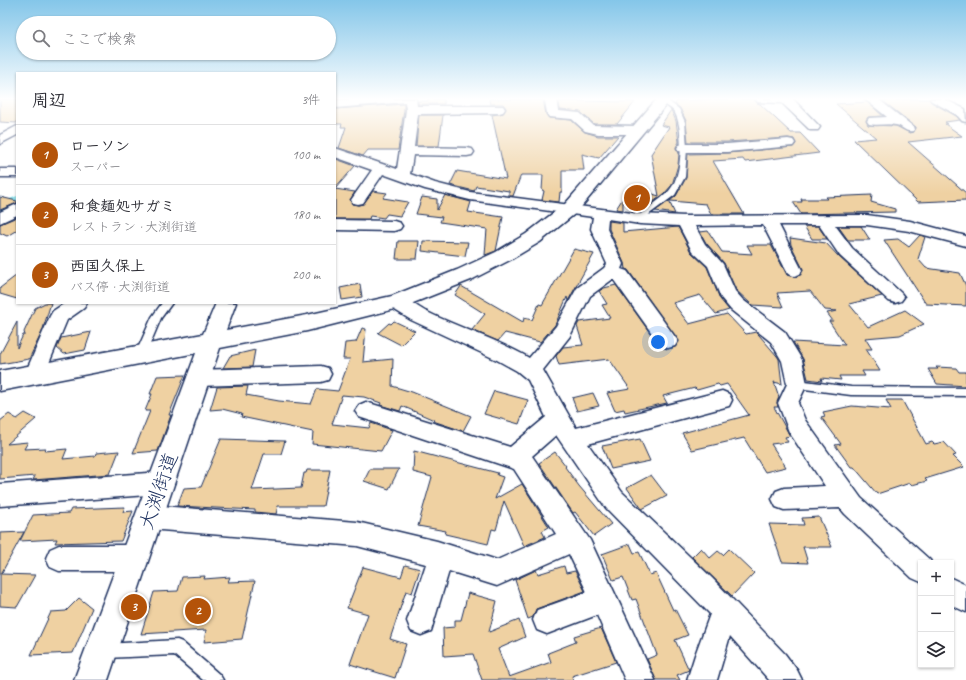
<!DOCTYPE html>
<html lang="ja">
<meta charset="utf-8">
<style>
:root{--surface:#fff;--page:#f7f7f7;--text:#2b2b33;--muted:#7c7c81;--line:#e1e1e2;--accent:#b45309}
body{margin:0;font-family:Caveat,"Klee One",sans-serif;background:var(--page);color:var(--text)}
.controls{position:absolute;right:12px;bottom:12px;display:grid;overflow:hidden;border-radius:0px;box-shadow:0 1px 3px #0004}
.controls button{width:36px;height:36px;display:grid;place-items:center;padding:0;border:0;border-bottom:1px solid var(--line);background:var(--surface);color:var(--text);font:20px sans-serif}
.you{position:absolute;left:658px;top:342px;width:14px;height:14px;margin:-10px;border:3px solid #fff;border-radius:50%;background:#1a73e8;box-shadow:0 0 0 6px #1a73e833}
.badge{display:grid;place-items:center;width:26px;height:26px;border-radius:50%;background:var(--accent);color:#fff;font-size:13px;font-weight:700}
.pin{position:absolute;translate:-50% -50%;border:2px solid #fff;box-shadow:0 1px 4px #0006}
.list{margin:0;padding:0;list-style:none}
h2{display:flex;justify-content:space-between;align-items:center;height:52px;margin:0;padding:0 16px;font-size:17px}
h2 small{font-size:13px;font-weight:400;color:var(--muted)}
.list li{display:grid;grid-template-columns:26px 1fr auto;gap:12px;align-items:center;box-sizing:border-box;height:60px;padding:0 16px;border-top:1px solid var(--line)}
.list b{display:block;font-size:15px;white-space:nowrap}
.list p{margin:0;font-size:13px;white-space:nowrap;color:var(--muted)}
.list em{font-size:13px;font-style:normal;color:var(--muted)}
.icon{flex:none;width:22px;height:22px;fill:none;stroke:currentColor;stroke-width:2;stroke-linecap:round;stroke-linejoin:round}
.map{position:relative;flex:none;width:966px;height:680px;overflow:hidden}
.search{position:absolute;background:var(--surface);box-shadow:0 1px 3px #0004;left:16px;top:16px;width:320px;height:44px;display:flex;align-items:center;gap:10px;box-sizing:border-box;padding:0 14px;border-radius:22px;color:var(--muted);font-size:15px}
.panel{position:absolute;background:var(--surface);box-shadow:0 1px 3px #0004;left:16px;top:72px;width:320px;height:232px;border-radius:0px}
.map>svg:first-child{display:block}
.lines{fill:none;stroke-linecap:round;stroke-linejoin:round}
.river{fill:#8fe0ea;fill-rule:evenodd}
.building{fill:#efd1a2;stroke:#1b2f5e}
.service-casing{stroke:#1b2f5e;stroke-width:3}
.minor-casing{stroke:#1b2f5e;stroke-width:3}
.tertiary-casing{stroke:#1b2f5e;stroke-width:3}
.service{fill:#fff;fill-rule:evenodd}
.minor{fill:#fff;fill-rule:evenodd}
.tertiary{fill:#fff;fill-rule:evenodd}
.labels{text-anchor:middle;stroke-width:3.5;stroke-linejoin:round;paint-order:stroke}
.near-street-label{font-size:20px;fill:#1b2f5e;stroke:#fff}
</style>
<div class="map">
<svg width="966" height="680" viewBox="0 0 966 680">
<rect width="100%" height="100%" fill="#fff"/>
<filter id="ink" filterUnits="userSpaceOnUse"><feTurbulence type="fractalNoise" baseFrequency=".025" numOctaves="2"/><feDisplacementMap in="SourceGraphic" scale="8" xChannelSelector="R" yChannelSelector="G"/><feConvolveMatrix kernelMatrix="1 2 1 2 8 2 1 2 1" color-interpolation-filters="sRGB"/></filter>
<g filter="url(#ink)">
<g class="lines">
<!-- river -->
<path class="river" d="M17 196V212L0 219V203Z"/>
</g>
<!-- building -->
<path class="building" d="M0 99H17V123L0 122Z
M428 99H444V104H418V101H428Z
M489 99 543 100 546 114 549 118 571 120 585 132 598 136H618L599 158 582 154 584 170H562V192H560L559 202 542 200 544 191 542 190 543 175H521L513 196H509V191L476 186 474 191 450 185 457 171 506 179 492 115 503 113 506 108 503 104H490Z
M717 99H755L754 100 757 103 760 104 791 133H800L819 153 745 162 743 159 713 161 744 214H711L706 204 670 201 676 196 686 178 688 154 727 153 793 147 796 144 794 139 788 138 727 142H688L686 121 680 108 675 104 677 101Z
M911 99H929L931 102 956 116 960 120 945 122 948 124H945L962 136 908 142 966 193V200L918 202 854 140 876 138 836 104 867 102 883 116 868 117 866 120 868 125 896 126 910 133 914 132 916 127 883 101Z
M570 101 635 102 617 124H594L580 112 560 110 559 102Z
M404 104V110L398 150H368L363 156 339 148 346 127H341L342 124H335V109Z
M671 110 676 121 679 142 676 147 679 153 678 165 672 185 664 194 645 208 623 202V210L616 209 630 187 659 196 651 154 669 127 661 125Z
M419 115H443L439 146H416Z
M336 159 355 166 335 189 355 192 350 200 352 204 358 205 363 204 373 191 387 193 383 198 408 202 400 216 387 214 384 218 370 216 369 219H335V163Z
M445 195 471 202 468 212 503 217 496 251 485 255 487 229 440 222 442 217 416 214 422 197 437 199V210Z
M872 195 871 202 895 209V212L801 214 793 202H802L801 199H828L826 197Z
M0 197 17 201V203L0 210Z
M669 201 675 214 655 211Z
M17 217V230L7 236 0 233V224Z
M609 221 623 223V232L678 227 691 252 707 267 720 299 729 310 716 314 700 295 673 303 689 324 727 314 746 334 756 332 759 335 777 356 779 359 782 384 774 382 779 397 777 402 778 407H774L790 436 785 437 788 442 771 444 786 467 765 472 744 438 692 450 682 433 749 415 727 384 720 386 718 384 697 390 695 388 663 396 667 403 625 412 624 409 615 411 607 393 630 389 609 359 559 365 556 356 563 347 583 345 577 326 579 322 610 318 602 305 607 304 599 291 604 288 616 285 660 347 668 349 675 347 679 342 628 270 625 269 624 263 609 229Z
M804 226H818L827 239H812Z
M838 226H861L870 240H848Z
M708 231 722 252 752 254 747 245H771L787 275 794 277 800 275 803 269 791 245 790 238 826 243 839 257 882 296 849 304 868 327 905 310 924 324 900 335 865 338 872 349H866L880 371H862L865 376H839L841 380 821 378 822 381 808 379 803 359 793 342 845 345 829 321H833L827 313 837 311 825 310 810 291 777 293 783 307 752 305 736 290 724 263 706 243 700 232Z
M920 235 925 237 918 259 926 268 960 273 966 286V306L926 304 884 240 898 239 909 247Z
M398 241H419L417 259H396Z
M423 241 468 242 465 256 422 251Z
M574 249 594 254 568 301 567 297 555 325 540 342 505 333 498 341 472 330 485 314 455 295 461 286 523 322 524 318 532 320 539 304 542 305Z
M17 275V299L0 294V288Z
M360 284 362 297 342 300 340 288Z
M45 303H51L42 332 29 359 0 364V354L17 322V348L23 335H25L24 332 35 308Z
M394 321 415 331 401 345 378 333 389 323 391 324Z
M362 328 366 329 363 362 393 359 392 386 412 392 471 416 463 431 433 421 434 420 402 406 400 411 380 405 381 403 364 397 342 395 332 424 369 428 371 423 392 430 381 451 312 444 313 432 241 417 242 414 222 409 210 410 217 387 248 386 246 395 279 401 311 404 317 389 338 391 350 359H343L345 343 356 342Z
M91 332 85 350 64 354 57 348 61 338Z
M255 350 252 367 223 368 230 356Z
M936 367 956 368 959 372H966V386L937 384 928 369H938Z
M185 375 169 415H171L158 451 133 453 150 411H145L152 394H150L157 376Z
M494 391 528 400 519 424 484 414Z
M593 393 599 406 577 411 572 398Z
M886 400H902L926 444 932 442 934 444 944 442 956 455 953 456 964 467 925 479 927 481 912 485 910 483 877 494 854 467H851L835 445 841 444 821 417 825 416 823 412 852 406 891 409Z
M25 413 36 419 7 444 28 442 24 449 46 448 45 451 67 449 63 459 95 456 96 453 119 451 110 474 33 480 35 476 0 479V421L9 414 17 419Z
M221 439 285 441 281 454H264L252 490 301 488 304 473H306L307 470H330L323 506H278L276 514 255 512V510L177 506 184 488 201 487Z
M640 439 650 461 611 469 602 446Z
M414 451 498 473 497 475 503 477 495 499 522 484 549 527 542 531 545 537 524 546 504 501 496 530 492 529 488 544 445 534 446 531 418 526 432 477 413 472Z
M555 452 566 466 565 467 579 486 611 524 594 536 575 512 573 513 539 463Z
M370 469H399L389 489 364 481Z
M651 475 667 496 642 509 627 488Z
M125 507 123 512 133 511 121 541 55 543 57 539 20 541 33 515 69 513 71 509Z
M819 517 832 547H803L808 563 782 562 769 524 804 525 802 518Z
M24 532 1 574 35 575 17 607 0 606V533Z
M630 544 634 553 639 552 650 575 656 573 673 610 675 609 688 635 675 640 689 670 677 675 680 680H656L647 659 657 655 636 599 632 600 623 577 613 580 602 554Z
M701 548 710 558 718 551 723 555 729 549 754 573 732 596 692 557Z
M405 565 420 569 412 593 406 591 390 639 406 644 395 678 350 664 368 614 347 608 363 567 401 577Z
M564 566 566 573 575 571 585 591 536 609 533 617 528 619 515 580 536 570 538 574Z
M205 576 204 579 230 577 228 582 255 581 242 639 204 642 206 630 141 634 154 592 178 591 182 577Z
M468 593 497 601 489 632 519 620 525 637 498 649 509 677 551 662 548 653 576 642 574 636 601 628 616 662 572 676 573 680H482L473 654 444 656 443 628 455 627V620H461Z
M79 598 92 608 73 653 31 655 51 612 66 611Z"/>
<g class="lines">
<defs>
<path id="service" d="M661 99H665L679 109 685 122 687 148 685 177 675 195 640 221 636 219 637 217C647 208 659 201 668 192 683 178 684 130 675 113 672 108 665 105 661 101Z
M162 303H172L161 318 145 356H137L136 353 152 317Z
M797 380 851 387 966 388V396L851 395 797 388 793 387 792 384 793 381Z
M177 640 182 642 220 675 223 680H203L174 655 105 658 100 656 98 651 100 646 105 644Z"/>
<path id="minor" d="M361 99H416L417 106H503L505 109 503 112 499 113 418 114 414 147 467 148 472 149 474 152 472 155 467 156 413 155 410 174 435 183 470 192 640 214 685 216 867 215 910 221 966 236V246L909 231 867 225H835L852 248 901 293 904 297 901 301 895 303 889 301 840 256 819 225H779L802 270 800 274 794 276 788 274 763 225 695 226 705 244 723 264 735 291 743 300 785 332 799 355 802 360 807 384 798 403 805 420 861 498 930 560 931 563H921V582L912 578 845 514 840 508 784 510 776 507 772 499 776 491 784 488 825 486 789 432 778 403 787 384 782 361 771 342 731 310 721 298 708 266 692 251 679 226 640 224 608 219 607 229 623 264 621 269 627 271 678 341 675 346 668 348 661 346 613 279 590 296 570 336 543 370 576 428 722 391 729 394 732 400 729 406 588 444 622 492 712 578 785 654 797 670 802 680H769L730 636 717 680H687L695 655 710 614 606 508 556 435 532 456 590 540 655 680H625L597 615 547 634 537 630 533 620 537 610 587 592 569 554 497 586 449 571 431 631 421 635 411 631 407 621 426 564 357 546 149 529 140 525 137 517 140 509 149 505 357 522 437 541 497 560 556 534 514 469 359 417 355 411 359 405 366 402 510 447 546 417 528 380 517 371 497 360 411 320 390 307 387 302 390 297C403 294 414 305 425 311 459 328 497 339 529 358L556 326 577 288 604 268 607 264 591 229 593 217 470 200 425 189 383 174 363 203 358 204 353 203 351 200 372 170 335 157V148L397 169 406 110 405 102 335 108V100Z
M545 99H557L559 111 580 113 593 125 637 126 641 127 643 130 641 133 637 134H598L585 131 572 119 549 117 547 114Z
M757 99H793L820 127 818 130H810L782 103 758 102 756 100Z
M865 99H878L915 128 913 131C905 133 903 126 896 125 887 123 877 126 869 124L867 121 869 118 887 117Z
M930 99H944L965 109 966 122 962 121 957 115 932 101Z
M17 126V135L0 144V135Z
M788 139 793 140 795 143 793 146 727 152H684L679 151 677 148 679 145 684 144H727Z
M0 169H17V177H0Z
M17 204V215L0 223V212Z
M335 220 394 221 400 223 402 226 400 229 394 231 335 230Z
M65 303H87L84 308 67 320 42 380 35 382 28 380 25 374 50 316 53 311Z
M321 366 328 368 331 374 328 380 321 382 197 386 190 384 187 378 190 372 197 370Z
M161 472 169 475 173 483 169 491 161 494 0 506V484Z
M59 545H134L143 549 147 558 143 567 134 571H59L50 567 46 558 50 549Z
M951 578 966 585V612L951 605Z"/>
<path id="tertiary" d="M657 99H671L577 212 540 242 510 260 471 280 403 307 307 331 220 348 108 680H74L196 353 0 391V371L203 334 216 303H236L226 330 307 315 392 296 457 270 496 252 526 234 565 204Z"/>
</defs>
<!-- service casing -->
<use href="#service" class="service-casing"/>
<!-- minor casing -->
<use href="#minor" class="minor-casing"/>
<!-- tertiary casing -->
<use href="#tertiary" class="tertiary-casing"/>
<!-- service -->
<use href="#service" class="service"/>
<!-- minor -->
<use href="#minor" class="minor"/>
<!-- tertiary -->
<use href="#tertiary" class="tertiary"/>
</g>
</g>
<!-- sky -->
<linearGradient id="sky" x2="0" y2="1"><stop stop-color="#84c6e9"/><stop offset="0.51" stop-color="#fff"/><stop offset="1" stop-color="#fff" stop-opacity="0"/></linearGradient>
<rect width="966" height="194" fill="url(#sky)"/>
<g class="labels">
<!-- near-street labels -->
<g class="near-street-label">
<text transform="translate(158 491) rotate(-71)" y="7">大渕街道</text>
</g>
</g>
</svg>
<div class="controls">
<button>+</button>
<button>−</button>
<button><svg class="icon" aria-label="layers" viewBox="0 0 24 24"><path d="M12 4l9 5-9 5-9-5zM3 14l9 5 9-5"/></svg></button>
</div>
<div class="you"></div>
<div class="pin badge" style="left:637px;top:198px">1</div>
<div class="pin badge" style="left:198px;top:611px">2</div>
<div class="pin badge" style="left:134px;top:607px">3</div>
<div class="search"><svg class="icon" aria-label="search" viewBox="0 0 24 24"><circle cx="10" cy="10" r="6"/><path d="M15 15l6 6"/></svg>ここで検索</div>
<section class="panel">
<h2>周辺<small>3件</small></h2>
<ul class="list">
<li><span class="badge">1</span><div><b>ローソン</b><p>スーパー</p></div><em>100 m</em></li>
<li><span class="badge">2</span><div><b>和食麺処サガミ</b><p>レストラン · 大渕街道</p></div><em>180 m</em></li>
<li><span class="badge">3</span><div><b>西国久保上</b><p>バス停 · 大渕街道</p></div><em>200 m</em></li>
</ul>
</section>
</div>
